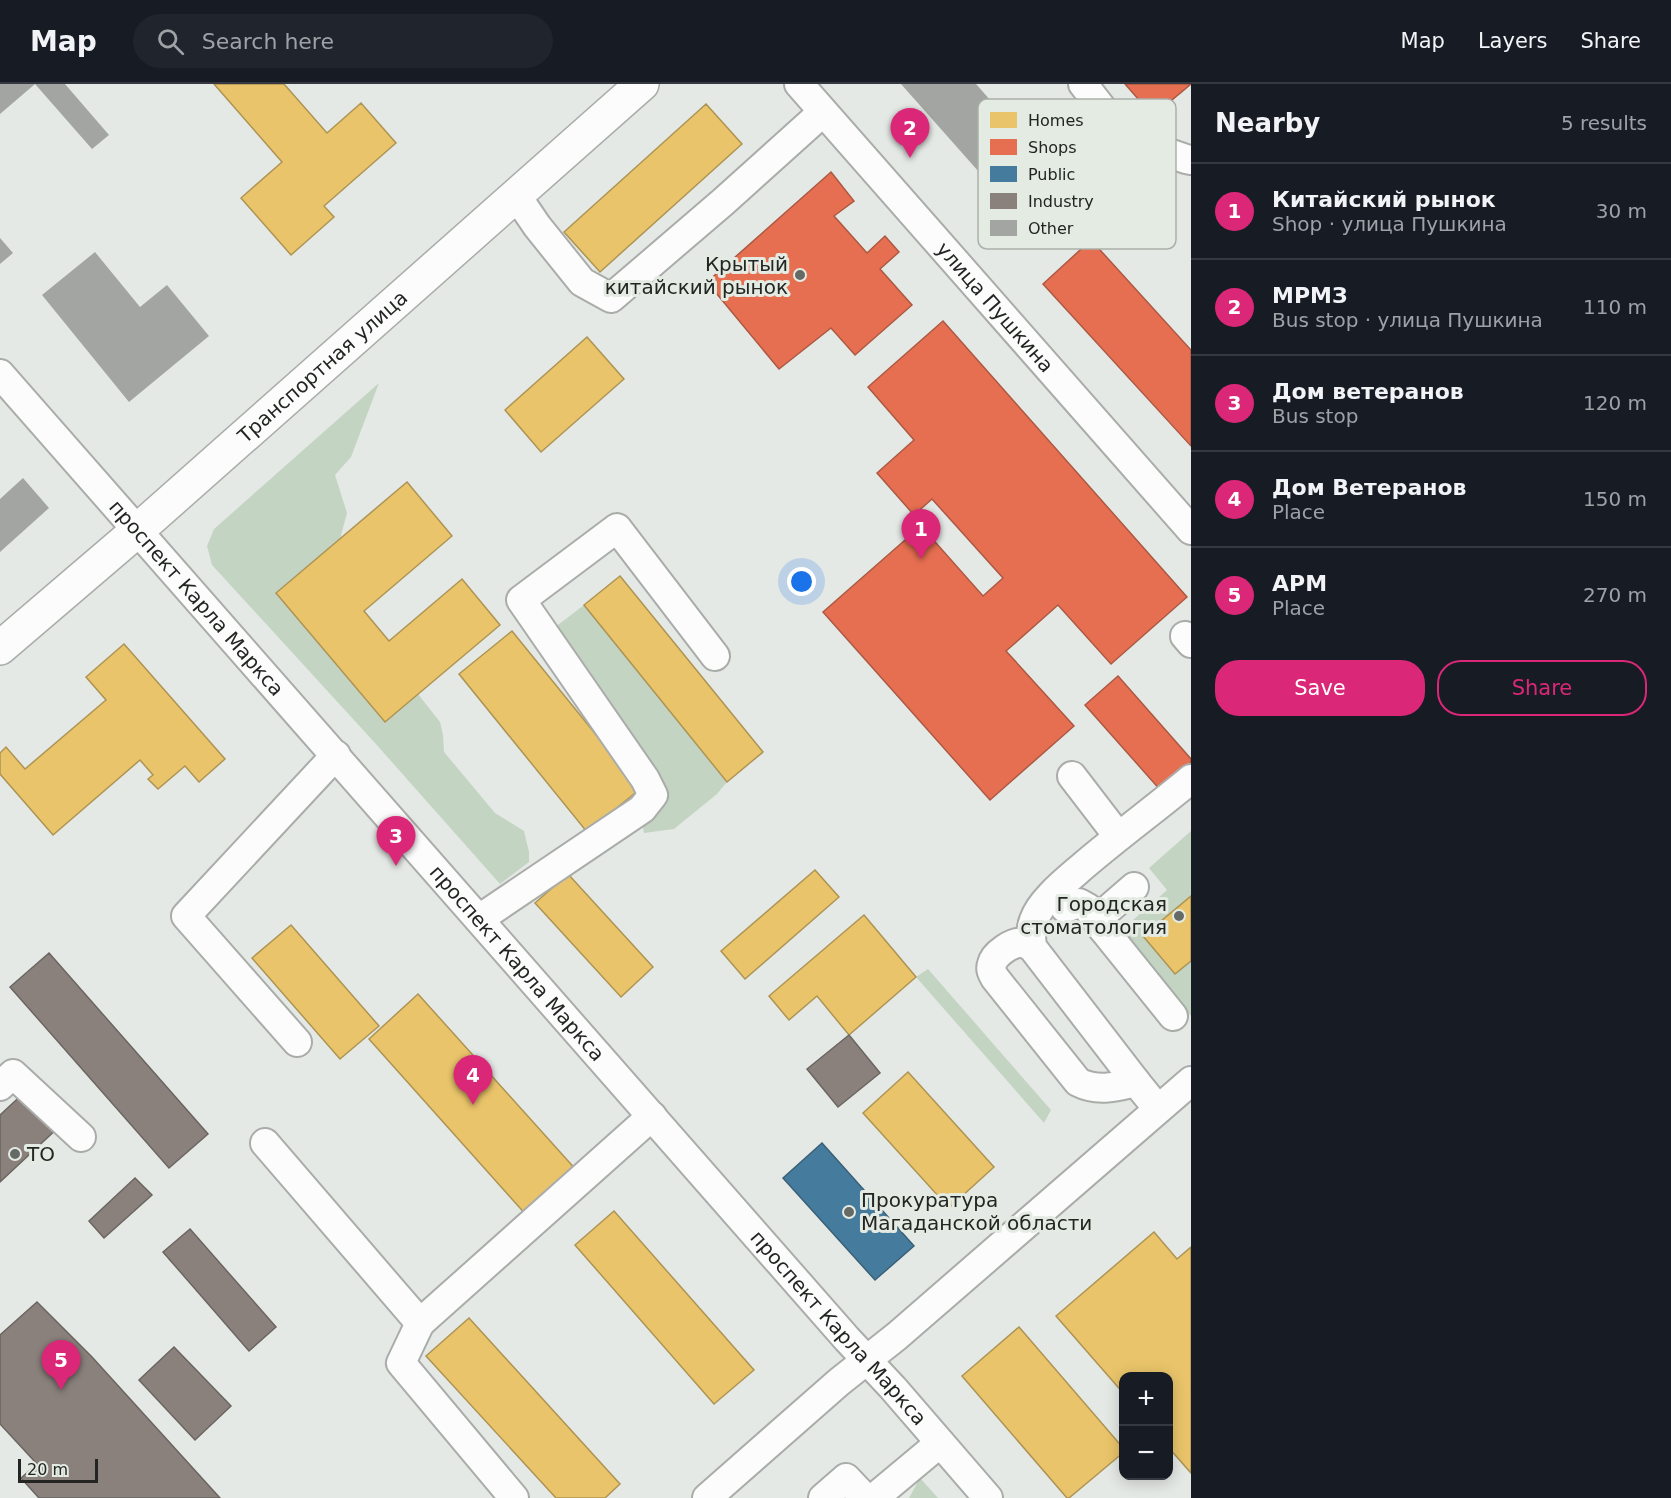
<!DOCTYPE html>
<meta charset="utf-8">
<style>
:root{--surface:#171b24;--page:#20242c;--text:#f1f3f6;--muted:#9ea1a6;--line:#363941;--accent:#db2777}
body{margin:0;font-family:"DejaVu Sans",sans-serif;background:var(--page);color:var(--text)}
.controls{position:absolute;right:18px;bottom:18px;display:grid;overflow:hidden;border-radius:12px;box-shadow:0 3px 15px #0003}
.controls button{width:54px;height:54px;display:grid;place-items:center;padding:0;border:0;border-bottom:2px solid var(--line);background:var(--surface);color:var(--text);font:30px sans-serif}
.scale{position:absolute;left:18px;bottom:15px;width:80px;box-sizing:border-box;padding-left:6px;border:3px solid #222521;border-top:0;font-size:16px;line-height:21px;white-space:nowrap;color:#222521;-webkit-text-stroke:4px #e4ebe3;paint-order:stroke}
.you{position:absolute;left:802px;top:498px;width:21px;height:21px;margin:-15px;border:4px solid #fff;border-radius:50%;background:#1a73e8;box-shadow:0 0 0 9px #1a73e833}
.badge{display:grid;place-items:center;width:39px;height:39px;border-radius:50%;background:var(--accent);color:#fff;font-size:20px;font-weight:700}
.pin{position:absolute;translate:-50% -50px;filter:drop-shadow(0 2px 3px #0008)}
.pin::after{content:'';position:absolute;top:32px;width:21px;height:18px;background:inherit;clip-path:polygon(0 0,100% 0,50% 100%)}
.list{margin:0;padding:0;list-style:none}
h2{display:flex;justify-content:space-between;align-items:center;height:78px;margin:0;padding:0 24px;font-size:26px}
h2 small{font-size:20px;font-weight:400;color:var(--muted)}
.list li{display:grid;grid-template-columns:39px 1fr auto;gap:18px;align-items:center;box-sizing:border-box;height:96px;padding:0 24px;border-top:2px solid var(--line)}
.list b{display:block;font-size:22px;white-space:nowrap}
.list p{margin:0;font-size:20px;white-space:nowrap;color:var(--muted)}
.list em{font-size:20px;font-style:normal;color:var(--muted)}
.actions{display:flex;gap:12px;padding:18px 24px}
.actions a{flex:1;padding:14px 0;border:2px solid var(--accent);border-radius:24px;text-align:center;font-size:21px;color:var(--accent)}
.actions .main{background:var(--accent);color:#fff}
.icon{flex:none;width:33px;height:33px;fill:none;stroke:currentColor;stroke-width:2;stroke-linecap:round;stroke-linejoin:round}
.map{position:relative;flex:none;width:1191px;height:1414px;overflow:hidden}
header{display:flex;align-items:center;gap:36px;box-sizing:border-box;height:84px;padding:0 30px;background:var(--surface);border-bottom:2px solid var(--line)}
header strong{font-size:28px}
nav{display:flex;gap:33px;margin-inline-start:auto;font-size:21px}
.search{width:420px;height:54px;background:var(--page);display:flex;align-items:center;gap:15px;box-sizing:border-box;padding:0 21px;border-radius:33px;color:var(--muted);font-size:22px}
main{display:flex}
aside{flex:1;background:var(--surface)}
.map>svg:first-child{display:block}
.green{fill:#c3d4c2}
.homes{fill:#e9c46a;stroke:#ad9454;stroke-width:1.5}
.shops{fill:#e76f51;stroke:#ac5943;stroke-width:1.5}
.public{fill:#457b9d;stroke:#3a6178;stroke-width:1.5}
.industry{fill:#8a817c;stroke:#6b6561;stroke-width:1.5}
.building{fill:#a2a5a2}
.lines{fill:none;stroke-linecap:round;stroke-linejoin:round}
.minor-casing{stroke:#aaacaa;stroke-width:32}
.major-casing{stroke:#aaacaa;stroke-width:36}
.minor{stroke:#fbfcfb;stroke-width:28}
.major{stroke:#fbfcfb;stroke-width:33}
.poi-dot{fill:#666a66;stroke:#e4ebe3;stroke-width:2}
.labels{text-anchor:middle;stroke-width:6;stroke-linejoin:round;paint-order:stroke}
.poi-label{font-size:20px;fill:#222521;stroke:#e4ebe3;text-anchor:end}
.street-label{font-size:20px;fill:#222521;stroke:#e4ebe3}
.key{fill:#e4ebe3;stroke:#aab0a9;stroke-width:1.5}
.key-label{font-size:16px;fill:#222521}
</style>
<header>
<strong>Map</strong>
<div class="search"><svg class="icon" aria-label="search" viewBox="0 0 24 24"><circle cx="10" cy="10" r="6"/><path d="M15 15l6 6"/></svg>Search here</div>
<nav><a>Map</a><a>Layers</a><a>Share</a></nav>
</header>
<main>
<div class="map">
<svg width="1191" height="1414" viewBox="0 0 1191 1414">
<rect width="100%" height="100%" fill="#e5e9e5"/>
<!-- green -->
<path class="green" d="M379 299 351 373 335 391 347 429 340 455 276 510 385 638 418 610 440 638 443 651 444 668 495 729 524 747 529 768V778L500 800 375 659 212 481 207 462 214 445Z
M584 521 727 698 717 710 674 745 644 749 641 733 661 714 554 544Z
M1191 747V812L1175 890 1191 877V932L1123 850 1124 844 1167 806 1149 784Z
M928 885 1051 1026 1044 1039 916 893Z
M920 1394 938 1414H909Z"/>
<!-- homes -->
<path class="homes" d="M214 0H284L327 49 361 19 396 59 324 122 334 133 291 171 241 114 282 78Z
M706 20 742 60 600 188 564 148Z
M587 253 624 295 541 368 505 326Z
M407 398 452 452 364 527 389 557 462 495 500 541 385 638 276 509Z
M620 492 763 668 727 698 584 521Z
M512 547 640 705 587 748 459 590Z
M124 560 225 675 199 698 185 682 158 705 148 695 153 691 140 676 53 751 0 690V669L6 663 25 685 106 616 86 593Z
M815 786 839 813 745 895 721 867Z
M568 790 653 883 621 913 535 819Z
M1191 812V877L1175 890 1143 852Z
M864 831 916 893 849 951 817 912 789 936 769 912Z
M291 841 379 942 340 975 252 874Z
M418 910 578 1088 528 1133 369 955Z
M908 988 994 1083 949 1124 863 1029Z
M614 1127 754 1286 714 1320 575 1161Z
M1154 1148 1177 1175 1191 1163V1389L1168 1363V1292H1124V1310L1056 1232Z
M469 1234 620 1400 605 1414H556L426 1272Z
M1019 1243 1124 1365V1368L1069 1414H1067L962 1292Z"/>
<!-- shops -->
<path class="shops" d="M1125 0H1191L1153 32Z
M831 88 854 117 834 132 867 169 885 152 899 168 880 185 912 221 855 271 831 244 779 285 707 198Z
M1091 156 1191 266V362L1043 200Z
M943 237 1187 513 1111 580 1058 521 1006 567 1074 642 990 716 823 528 921 442 983 512 1003 494 932 415 914 431 877 389 914 356 868 303Z
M1118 592 1191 675V683L1162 708 1085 621Z"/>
<!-- public -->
<path class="public" d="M822 1059 914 1162 875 1196 783 1094Z"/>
<!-- industry -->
<path class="industry" d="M49 869 208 1050 169 1084 10 903Z
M849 951 880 989 838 1023 807 985Z
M27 1006 61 1041 0 1098V1031Z
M135 1094 152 1111 104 1154 89 1137Z
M190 1145 276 1243 249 1267 163 1168Z
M37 1218 92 1273 220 1414H39L21 1394 37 1380 0 1340V1251Z
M174 1263 231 1322 195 1356 139 1296Z"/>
<!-- building -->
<path class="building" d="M0 0H35L0 30Z
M35 0H65L109 51 92 65Z
M901 0H976L1076 113 1034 150Z
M0 154 13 169 0 180Z
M95 168 140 223 167 201 209 252 129 318 42 211Z
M23 394 49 424 0 468V415Z"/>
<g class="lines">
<defs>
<g id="minor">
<path id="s1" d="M799 0 1191 446"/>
<path d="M1083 0 1125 54 1186 75 1191 76"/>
<path d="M516 111 537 142 582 198 611 214 723 118 823 28"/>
<path id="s2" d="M0 290 847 1255 893 1304 988 1414"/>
<path d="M1185 552 1191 559"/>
<path d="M1072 692 1118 752"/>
<path d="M1134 803 1104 829 1101 836 1103 845 1173 932"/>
<path d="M1065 824 1079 819 1088 824 1103 845"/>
<path d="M479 835 642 725 653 711 645 695 521 516 617 444 715 572"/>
<path d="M1032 863C1030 862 1025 859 1023 859 1013 857 994 870 992 880 990 885 992 889 995 894L1078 998C1098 1008 1115 1003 1136 998"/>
<path d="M297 958 186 832 336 671"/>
<path d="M0 1002 13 990 81 1053"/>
<path d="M1158 1025 1136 998 1032 863C1031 854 1030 846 1034 836 1041 816 1067 796 1083 782 1118 752 1155 725 1191 695"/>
<path d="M265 1059 420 1239 652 1032"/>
<path d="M420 1239 401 1279 514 1414"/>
<path d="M707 1414 839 1298 897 1252 1191 997"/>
<path d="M823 1414 846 1394 865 1414"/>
<path d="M874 1414 940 1359"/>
</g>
<g id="major">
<path id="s3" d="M0 564 138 446 642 0"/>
</g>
</defs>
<!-- minor casing -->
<use href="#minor" class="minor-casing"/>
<!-- major casing -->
<use href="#major" class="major-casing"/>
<!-- minor -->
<use href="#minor" class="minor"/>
<!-- major -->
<use href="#major" class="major"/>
</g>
<!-- markers -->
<g class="poi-dot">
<circle cx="800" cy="191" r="6"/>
<circle cx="1179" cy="832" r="6"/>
<circle cx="15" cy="1070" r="6"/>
<circle cx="849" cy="1128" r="6"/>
</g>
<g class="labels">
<!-- poi labels -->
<g class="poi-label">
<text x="788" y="187">Крытый<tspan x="788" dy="23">китайский рынок</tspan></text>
<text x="1167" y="827">Городская<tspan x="1167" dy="23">стоматология</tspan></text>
<text x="27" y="1077" text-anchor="start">ТО</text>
<text x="861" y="1123" text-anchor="start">Прокуратура<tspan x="861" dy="23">Магаданской области</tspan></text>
</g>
<!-- street labels -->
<g class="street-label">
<text dy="7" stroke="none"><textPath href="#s1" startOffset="297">улица Пушкина</textPath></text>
<text dy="7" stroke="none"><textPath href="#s3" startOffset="428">Транспортная улица</textPath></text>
<text dy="7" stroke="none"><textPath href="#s2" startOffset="298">проспект Карла Маркса</textPath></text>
<text dy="7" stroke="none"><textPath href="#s2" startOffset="784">проспект Карла Маркса</textPath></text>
<text dy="7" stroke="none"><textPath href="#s2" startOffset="1270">проспект Карла Маркса</textPath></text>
</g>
</g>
<!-- legend -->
<rect x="978" y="15" width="198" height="150" rx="9" class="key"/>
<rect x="990" y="28" width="27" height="16" fill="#e9c46a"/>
<rect x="990" y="55" width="27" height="16" fill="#e76f51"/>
<rect x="990" y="82" width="27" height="16" fill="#457b9d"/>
<rect x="990" y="109" width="27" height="16" fill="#8a817c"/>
<rect x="990" y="136" width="27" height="16" fill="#a2a5a2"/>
<g class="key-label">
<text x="1028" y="42">Homes</text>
<text x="1028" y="69">Shops</text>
<text x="1028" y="96">Public</text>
<text x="1028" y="123">Industry</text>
<text x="1028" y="150">Other</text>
</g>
</svg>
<div class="controls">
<button>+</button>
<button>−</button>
</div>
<div class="scale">20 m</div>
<div class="you"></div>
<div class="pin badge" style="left:921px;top:475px">1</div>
<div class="pin badge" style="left:910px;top:74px">2</div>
<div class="pin badge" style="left:396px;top:782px">3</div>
<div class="pin badge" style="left:473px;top:1021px">4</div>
<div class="pin badge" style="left:61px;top:1306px">5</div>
</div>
<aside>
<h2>Nearby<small>5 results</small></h2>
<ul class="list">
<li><span class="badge">1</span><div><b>Китайский рынок</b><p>Shop · улица Пушкина</p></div><em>30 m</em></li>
<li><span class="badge">2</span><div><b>МРМЗ</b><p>Bus stop · улица Пушкина</p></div><em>110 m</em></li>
<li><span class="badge">3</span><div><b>Дом ветеранов</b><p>Bus stop</p></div><em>120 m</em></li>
<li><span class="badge">4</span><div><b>Дом Ветеранов</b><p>Place</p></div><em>150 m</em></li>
<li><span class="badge">5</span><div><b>АРМ</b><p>Place</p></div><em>270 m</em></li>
</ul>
<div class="actions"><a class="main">Save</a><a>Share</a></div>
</aside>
</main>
